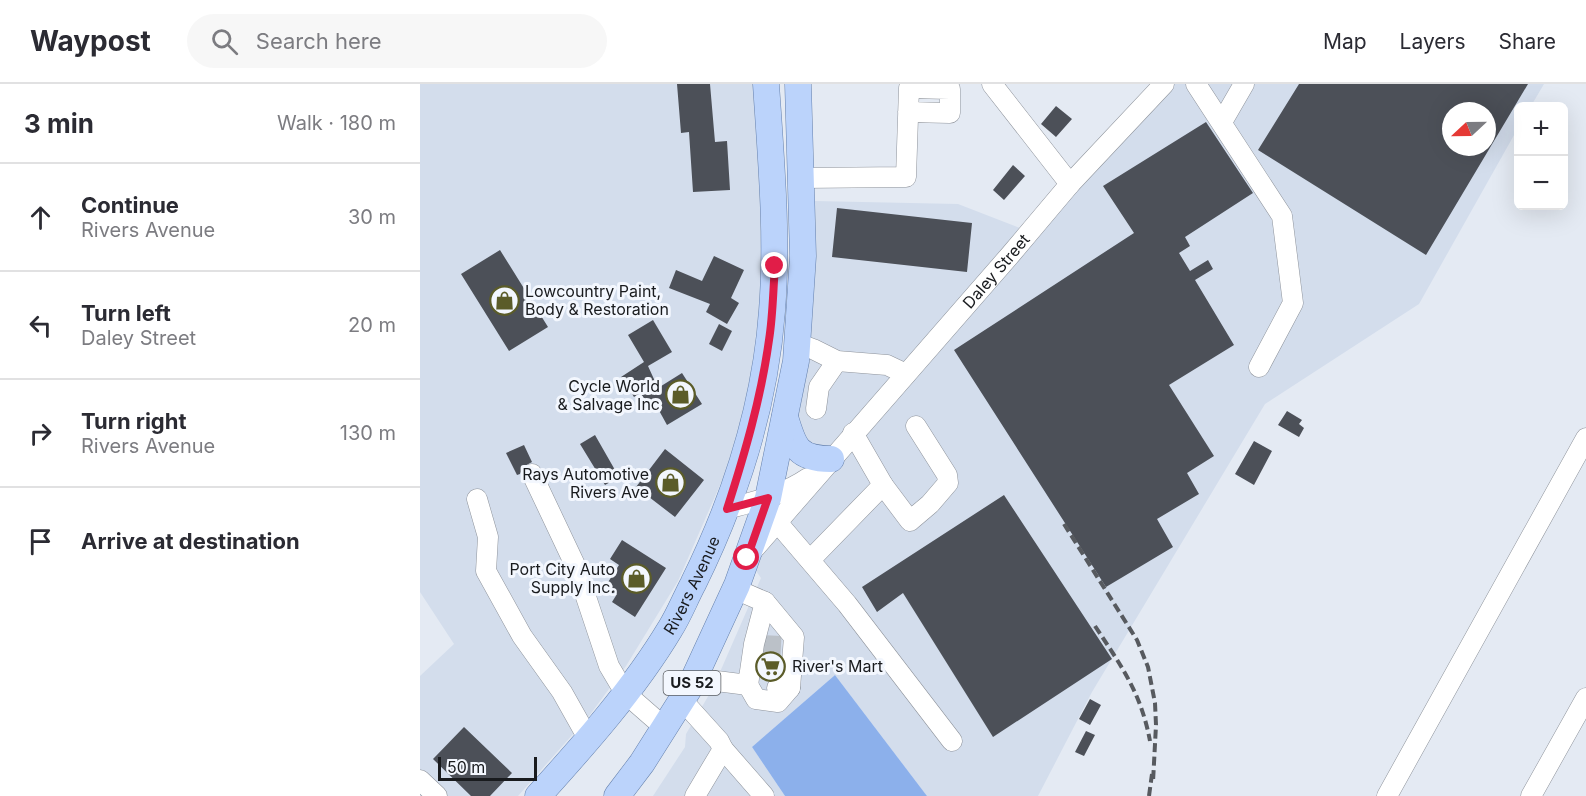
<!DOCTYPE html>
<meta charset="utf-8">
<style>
:root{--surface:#fff;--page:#f7f7f7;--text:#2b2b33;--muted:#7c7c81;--line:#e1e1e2}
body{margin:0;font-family:Inter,sans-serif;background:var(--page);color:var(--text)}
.controls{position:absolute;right:18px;top:18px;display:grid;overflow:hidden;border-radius:9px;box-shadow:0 6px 24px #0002}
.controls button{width:54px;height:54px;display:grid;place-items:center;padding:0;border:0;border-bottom:2px solid var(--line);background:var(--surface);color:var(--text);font:30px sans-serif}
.compass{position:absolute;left:1022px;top:18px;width:54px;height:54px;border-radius:50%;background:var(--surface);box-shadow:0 6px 24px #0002;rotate:248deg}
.scale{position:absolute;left:18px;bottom:15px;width:99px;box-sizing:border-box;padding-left:6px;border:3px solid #191b1e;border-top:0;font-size:16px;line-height:21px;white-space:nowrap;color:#191b1e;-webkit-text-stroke:4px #f3f7fe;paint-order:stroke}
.stop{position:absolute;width:18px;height:18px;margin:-14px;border:4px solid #e11d48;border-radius:50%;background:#fff}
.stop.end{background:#e11d48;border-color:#fff;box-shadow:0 2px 6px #0008}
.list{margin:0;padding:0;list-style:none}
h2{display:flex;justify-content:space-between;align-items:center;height:78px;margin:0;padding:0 24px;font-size:26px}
h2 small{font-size:20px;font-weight:400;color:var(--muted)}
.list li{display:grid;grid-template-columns:39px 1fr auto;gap:18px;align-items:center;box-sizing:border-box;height:108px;padding:0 24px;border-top:2px solid var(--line)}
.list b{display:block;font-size:22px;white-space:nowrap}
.list p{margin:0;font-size:20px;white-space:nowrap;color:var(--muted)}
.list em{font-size:20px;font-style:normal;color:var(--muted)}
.icon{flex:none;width:33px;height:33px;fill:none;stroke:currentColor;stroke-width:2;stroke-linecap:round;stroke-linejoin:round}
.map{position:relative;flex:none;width:1166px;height:712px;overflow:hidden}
header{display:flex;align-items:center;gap:36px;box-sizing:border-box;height:84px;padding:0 30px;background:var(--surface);border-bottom:2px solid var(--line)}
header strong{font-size:28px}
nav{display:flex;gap:33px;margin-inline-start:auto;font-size:21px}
.search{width:420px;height:54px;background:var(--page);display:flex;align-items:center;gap:15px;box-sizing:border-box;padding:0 21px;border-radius:33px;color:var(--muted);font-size:22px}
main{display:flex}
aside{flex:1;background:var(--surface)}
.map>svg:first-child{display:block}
.built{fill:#d3ddec;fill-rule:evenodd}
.forest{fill:#8cb0eb}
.building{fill:#4c5058;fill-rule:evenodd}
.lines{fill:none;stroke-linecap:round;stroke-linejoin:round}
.minor-tunnel{stroke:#bbc1c8;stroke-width:20;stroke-dasharray:20 10;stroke-linecap:butt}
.minor-casing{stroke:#8e939b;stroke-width:21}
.major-casing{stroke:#6580ac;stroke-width:27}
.minor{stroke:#fff;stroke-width:20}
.major{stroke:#bbd3fb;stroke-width:26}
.rail{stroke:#575a5f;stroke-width:4;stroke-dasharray:9 4.5;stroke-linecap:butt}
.route{stroke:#e11d48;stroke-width:8}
.labels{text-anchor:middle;stroke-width:6;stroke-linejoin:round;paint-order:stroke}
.shield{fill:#f3f7fe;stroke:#5a5d61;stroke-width:1.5}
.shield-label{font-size:15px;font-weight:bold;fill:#191b1e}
.street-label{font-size:16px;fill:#191b1e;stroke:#f3f7fe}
.poi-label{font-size:16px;fill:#191b1e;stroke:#f3f7fe;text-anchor:end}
</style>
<header>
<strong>Waypost</strong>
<div class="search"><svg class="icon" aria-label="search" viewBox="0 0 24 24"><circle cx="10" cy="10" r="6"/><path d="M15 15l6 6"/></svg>Search here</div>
<nav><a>Map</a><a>Layers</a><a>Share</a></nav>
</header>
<main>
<aside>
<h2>3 min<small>Walk · 180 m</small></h2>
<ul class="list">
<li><svg class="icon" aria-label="ahead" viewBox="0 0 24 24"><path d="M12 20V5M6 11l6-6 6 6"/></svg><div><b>Continue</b><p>Rivers Avenue</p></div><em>30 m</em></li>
<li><svg class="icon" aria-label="left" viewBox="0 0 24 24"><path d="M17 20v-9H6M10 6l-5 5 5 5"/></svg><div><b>Turn left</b><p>Daley Street</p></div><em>20 m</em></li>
<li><svg class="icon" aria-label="right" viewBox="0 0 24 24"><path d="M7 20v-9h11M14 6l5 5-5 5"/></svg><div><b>Turn right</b><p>Rivers Avenue</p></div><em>130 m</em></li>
<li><svg class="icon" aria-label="arrive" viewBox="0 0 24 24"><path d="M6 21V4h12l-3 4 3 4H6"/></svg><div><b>Arrive at destination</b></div></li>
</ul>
</aside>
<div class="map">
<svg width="1166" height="712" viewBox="0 0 1166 712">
<rect width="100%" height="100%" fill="#e4eaf3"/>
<!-- built -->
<path class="built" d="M0 0H334L342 135V202L331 289 319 344 304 392 258 497 206 582 169 632 98 712H0V592L34 560 0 508Z
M746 0H1124L1111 22H1098V44L999 220 845 320 672 608 618 712H507L415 591 332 663 365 712H233L265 663 266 650 293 604 341 494 327 474 421 364 389 362 377 338 385 297 394 205V117L538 120 610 148ZM1031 27H1067V63H1031Z"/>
<!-- forest -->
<path class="forest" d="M415 591 507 712H365L332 663Z"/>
<!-- building -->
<path class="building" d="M257 0H290L295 58 307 57 310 106 273 108 269 48 261 49Z
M879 0H1108L1006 171 838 66ZM1031 27H1067V63H1031Z
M636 22 652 35 636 53 621 40Z
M786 38 833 109 765 153 770 162 759 169 770 187 788 176 793 185 775 196 814 261 749 301 794 372 767 389 779 410 737 435 753 463 686 503 534 266 714 149 683 102Z
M593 81 605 92 584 116 573 106Z
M417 124 552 139 547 188 412 173Z
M80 166 128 243 89 267 41 190Z
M294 172 324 186 311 214 319 219 307 240 286 228 290 220 249 204 256 186 282 197Z
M233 236 252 268 228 282 238 304 262 289 282 320 247 341 236 321 232 324 220 309 214 313 201 293 224 278 208 251Z
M299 240 312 247 302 267 289 260Z
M867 327 882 336 879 340 884 344 879 353 858 341Z
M175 351 199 393 185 401 160 360Z
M834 357 852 367 834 401 815 390Z
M104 361 112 378 103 383 100 390 97 391 86 369Z
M245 365 284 396 255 433 216 403Z
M584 411 692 575 573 653 483 509 457 528 442 503Z
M202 456 246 484 215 533 192 518 197 510 185 503 199 481 190 475Z
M344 574 360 576 359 589 342 587Z
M670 615 681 621 670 641 659 635Z
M44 643 92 689 70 712H51L13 675Z
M666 647 675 651 664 672 655 668Z"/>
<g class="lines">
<!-- minor-tunnel -->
<path class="minor-tunnel" d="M341 561 361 562"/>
<defs>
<g id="minor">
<path d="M572 0 650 100"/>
<path d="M776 0 862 132 873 219 839 283"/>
<path d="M802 38 824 0"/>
<path d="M382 94 486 93 489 4 530 5V29L488 28"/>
<path d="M377 259 393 265 417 277 467 281 486 290"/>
<path d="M396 325 399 303 417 277"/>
<path d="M112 390 156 483 189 582 205 609 245 644"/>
<path d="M463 401 490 437 510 420 528 399 527 391 496 342"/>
<path d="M57 415 68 453 66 487 102 552 142 608 169 656"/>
<path d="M307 425C336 417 363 411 388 394"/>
<path d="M357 438 427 520 532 657"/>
<path id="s1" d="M333 466 591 170 650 100 744 0"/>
<path d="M390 476 463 401 433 349"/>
<path d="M345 518 374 553 370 604H357"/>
<path d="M273 594 328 601 334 560 345 518 315 505"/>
<path d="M328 601 336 615 358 618 370 604"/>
<path d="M262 616 299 657 303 665 275 712"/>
<path d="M303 665 344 712"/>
<path d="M0 696 17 712"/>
<path d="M967 712 1166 354"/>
<path d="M1111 712 1166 614"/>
</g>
<g id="major">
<path d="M365 333C374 363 377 375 411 375"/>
<path id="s2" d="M118 712C165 660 214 605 250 545 259 531 265 515 273 500 315 415 345 322 352 227 358 152 351 75 346 0"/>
<path d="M197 712 222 679 270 603 317 501 348 414 376 277 383 172 378 0"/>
</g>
</defs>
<!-- minor casing -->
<use href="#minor" class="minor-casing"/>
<!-- major casing -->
<use href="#major" class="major-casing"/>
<!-- minor -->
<use href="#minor" class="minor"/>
<!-- major -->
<use href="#major" class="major"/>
<!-- rail -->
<path class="rail" d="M644 440 717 556 728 583 735 619 736 641 733 698
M675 542C702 583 721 609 730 657
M729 712 732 690"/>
</g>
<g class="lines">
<!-- route -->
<path class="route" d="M327 474 348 414 307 425C325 369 341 314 349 256 353 231 353 207 355 182"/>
</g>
<!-- icons -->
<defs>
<symbol id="shop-ring" viewBox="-11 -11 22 22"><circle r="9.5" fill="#f3f7fe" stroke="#5b5c29" stroke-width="1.5"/><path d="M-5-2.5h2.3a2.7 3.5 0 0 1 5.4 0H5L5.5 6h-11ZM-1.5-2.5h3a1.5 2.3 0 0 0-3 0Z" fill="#5b5c29"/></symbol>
<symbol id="supermarket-ring" viewBox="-11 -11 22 22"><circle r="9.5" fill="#f3f7fe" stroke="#5b5c29" stroke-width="1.5"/><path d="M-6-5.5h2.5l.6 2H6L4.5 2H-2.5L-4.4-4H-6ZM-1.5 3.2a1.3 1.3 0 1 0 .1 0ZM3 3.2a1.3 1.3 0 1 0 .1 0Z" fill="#5b5c29"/></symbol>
</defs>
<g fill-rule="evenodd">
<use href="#shop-ring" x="68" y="200" width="33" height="33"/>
<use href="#shop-ring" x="244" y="294" width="33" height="33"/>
<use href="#shop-ring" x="234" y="382" width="33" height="33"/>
<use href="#shop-ring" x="200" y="478" width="33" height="33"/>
<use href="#supermarket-ring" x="334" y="566" width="33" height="33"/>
</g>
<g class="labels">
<!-- shield labels -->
<rect class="shield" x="243.5" y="587" width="57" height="24" rx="4.5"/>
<g class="shield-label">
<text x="272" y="604">US 52</text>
</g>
<!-- street labels -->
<g class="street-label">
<text dy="6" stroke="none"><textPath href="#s1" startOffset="370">Daley Street</textPath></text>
<text dy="6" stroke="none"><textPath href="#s2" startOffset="262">Rivers Avenue</textPath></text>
</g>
<!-- poi labels -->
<g class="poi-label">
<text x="105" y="213" text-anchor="start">Lowcountry Paint,<tspan x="105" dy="18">Body &amp; Restoration</tspan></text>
<text x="240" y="308">Cycle World<tspan x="240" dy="18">&amp; Salvage Inc</tspan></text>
<text x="229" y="396">Rays Automotive<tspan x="229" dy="18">Rivers Ave</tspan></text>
<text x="195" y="491">Port City Auto<tspan x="195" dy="18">Supply Inc.</tspan></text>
<text x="372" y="588" text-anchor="start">River's Mart</text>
</g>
</g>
</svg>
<div class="controls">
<button>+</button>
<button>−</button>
</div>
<svg class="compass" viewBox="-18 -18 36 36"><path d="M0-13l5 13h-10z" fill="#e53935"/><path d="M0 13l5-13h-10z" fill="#7c7c81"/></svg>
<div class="scale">50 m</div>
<div class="stop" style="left:327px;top:474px"></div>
<div class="stop end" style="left:355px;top:182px"></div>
</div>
</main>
